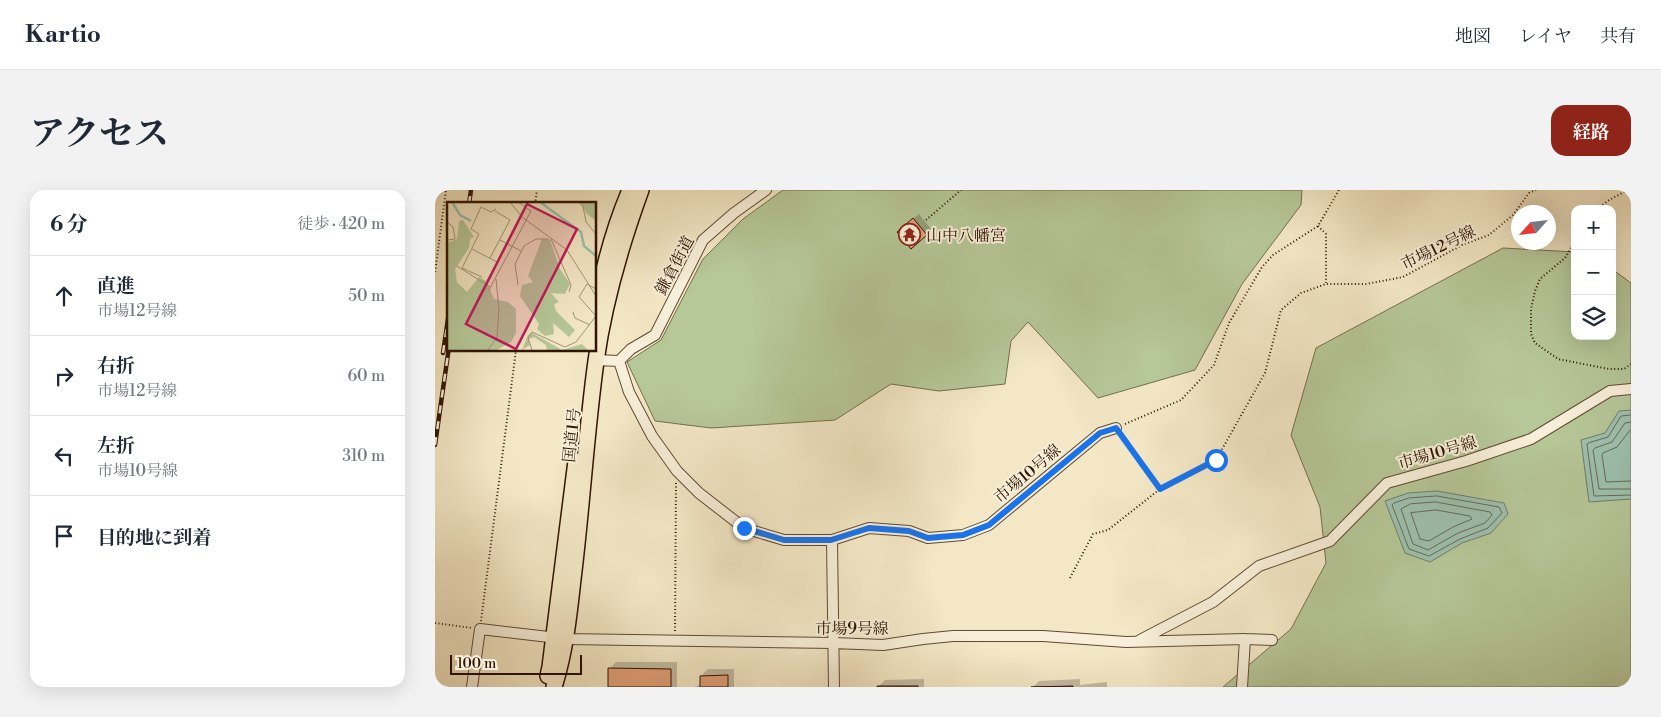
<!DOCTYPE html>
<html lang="ja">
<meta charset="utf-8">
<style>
:root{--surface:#fff;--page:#f2f2f3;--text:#1f2937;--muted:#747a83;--line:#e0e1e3;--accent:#8f2418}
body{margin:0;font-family:"Libre Bodoni","Noto Serif JP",serif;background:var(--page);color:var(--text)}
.controls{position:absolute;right:15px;top:15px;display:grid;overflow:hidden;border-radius:10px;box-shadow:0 5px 20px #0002}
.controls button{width:45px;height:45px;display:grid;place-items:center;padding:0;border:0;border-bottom:1px solid var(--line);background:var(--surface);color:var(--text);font:25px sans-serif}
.compass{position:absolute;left:1076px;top:15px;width:45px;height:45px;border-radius:50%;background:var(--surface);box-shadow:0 5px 20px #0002;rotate:243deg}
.scale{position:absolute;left:15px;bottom:12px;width:132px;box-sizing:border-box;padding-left:5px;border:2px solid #311401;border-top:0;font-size:14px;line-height:18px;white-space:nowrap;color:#311401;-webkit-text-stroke:4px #f7efd9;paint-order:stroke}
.stop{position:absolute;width:15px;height:15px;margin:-11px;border:4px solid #1a73e8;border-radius:50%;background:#fff}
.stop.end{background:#1a73e8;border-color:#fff;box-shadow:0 1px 5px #0008}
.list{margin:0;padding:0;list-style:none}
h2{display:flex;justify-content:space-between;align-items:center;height:65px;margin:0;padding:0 20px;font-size:21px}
h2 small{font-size:16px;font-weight:400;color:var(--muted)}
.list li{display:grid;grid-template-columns:32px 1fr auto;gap:15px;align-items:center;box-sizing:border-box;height:80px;padding:0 20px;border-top:1px solid var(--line)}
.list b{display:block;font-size:19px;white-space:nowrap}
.list p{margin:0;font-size:16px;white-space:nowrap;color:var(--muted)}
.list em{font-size:16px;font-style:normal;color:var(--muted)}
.icon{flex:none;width:28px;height:28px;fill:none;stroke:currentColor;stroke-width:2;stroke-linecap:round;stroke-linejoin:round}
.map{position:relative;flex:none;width:1196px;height:497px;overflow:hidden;border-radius:15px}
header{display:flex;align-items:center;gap:30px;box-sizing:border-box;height:70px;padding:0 25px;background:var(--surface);border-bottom:1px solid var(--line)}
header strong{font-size:24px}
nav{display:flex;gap:28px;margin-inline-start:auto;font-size:18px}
.intro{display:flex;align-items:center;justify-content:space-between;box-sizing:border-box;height:120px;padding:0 30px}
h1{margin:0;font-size:35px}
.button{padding:12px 22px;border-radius:15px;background:var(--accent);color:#fff;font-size:18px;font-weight:700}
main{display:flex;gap:30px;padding:0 30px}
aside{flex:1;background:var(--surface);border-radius:15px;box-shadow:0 5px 20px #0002}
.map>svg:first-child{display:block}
.green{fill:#b6c798;stroke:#746e4c}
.water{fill:#9dc1af;stroke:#727c69}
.shadow{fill:#0003}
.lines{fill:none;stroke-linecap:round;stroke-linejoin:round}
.shore{stroke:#676a58;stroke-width:1}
.building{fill:#e0a077;stroke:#311401}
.minor-casing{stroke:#624932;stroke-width:12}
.highway-casing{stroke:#311401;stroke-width:18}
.path{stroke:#311401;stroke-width:2;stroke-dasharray:1 2.5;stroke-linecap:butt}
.minor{stroke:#f7efd9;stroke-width:10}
.highway{stroke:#f3e7c5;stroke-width:15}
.rail-casing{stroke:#311401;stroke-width:4.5}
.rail{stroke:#f7efd9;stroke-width:2.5;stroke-dasharray:8;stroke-linecap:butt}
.route{stroke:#1a73e8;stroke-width:6}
.labels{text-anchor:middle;stroke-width:4;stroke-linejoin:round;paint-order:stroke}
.poi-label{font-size:16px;fill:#311401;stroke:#f7efd9;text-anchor:start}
.street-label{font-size:16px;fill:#311401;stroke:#f7efd9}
.inset-river{fill:none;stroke:#9dc1af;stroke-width:2.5}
.inset-road{fill:none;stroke:#a59377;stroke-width:1}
.view{fill:#c2185b;fill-opacity:0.15;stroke:#c2185b;stroke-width:2.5}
.inset-edge{fill:none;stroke:#311401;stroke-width:2.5}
</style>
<header>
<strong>Kartio</strong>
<nav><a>地図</a><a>レイヤ</a><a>共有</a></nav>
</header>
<div class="intro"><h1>アクセス</h1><a class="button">経路</a></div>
<main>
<aside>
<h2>6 分<small>徒歩 · 420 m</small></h2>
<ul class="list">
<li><svg class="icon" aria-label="ahead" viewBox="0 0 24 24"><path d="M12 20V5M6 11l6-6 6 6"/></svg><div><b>直進</b><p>市場12号線</p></div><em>50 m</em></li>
<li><svg class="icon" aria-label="right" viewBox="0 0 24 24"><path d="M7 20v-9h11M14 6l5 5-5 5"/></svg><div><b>右折</b><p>市場12号線</p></div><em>60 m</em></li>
<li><svg class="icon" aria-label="left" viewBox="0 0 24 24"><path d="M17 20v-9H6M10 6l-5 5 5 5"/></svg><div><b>左折</b><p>市場10号線</p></div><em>310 m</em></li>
<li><svg class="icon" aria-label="arrive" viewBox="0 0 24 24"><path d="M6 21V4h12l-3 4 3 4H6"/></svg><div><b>目的地に到着</b></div></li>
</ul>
</aside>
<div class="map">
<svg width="1196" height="497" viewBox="0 0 1196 497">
<rect width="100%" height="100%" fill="#f3e7c5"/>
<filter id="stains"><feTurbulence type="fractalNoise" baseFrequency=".004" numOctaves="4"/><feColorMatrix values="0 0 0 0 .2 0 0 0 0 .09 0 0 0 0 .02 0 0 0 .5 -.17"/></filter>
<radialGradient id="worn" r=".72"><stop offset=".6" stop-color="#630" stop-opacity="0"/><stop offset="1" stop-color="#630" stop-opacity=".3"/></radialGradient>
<!-- green -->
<path class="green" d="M348 0H867L866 15 807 94 760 180 663 208 593 132 576 151 570 194 504 201 456 194 400 230 276 238 220 231 192 172 226 150 268 69 308 29Z
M1068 58 1140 62V146H1177V79L1196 93V497H788L856 439 891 373 885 317 856 245 881 158Z"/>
<!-- water -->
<path class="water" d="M1196 220V309L1154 312 1146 250 1170 243 1184 221Z
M1002 301 1069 313 1073 324 1056 343 1027 353 995 372 970 363 950 311 973 303Z"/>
<!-- shadow -->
<path class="shadow" d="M484 24 496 39 491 44 468 37Z
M181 472H242V497H228L174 479Z
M273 479H299V497H258L266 495V486Z
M489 489V497H443L450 490Z
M645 489V495L672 492V497H598L604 491Z"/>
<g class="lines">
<!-- shore -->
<path class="shore" d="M1196 225 1186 226 1173 247 1153 253 1152 255 1159 306 1196 305
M1196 232 1190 233 1177 252 1160 258 1158 260 1164 299H1196
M1196 239 1182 257 1168 263 1167 265 1171 292 1196 291
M1002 306 1064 317 1067 323 1053 338 1025 349 994 366 974 359 957 315 959 313 974 308Z
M1001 312 1055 322 1057 325 1050 333 1023 343 993 360 978 354 966 319 975 314Z
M1001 320 1035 326 1037 329 1018 337 994 351 985 349 976 323Z"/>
</g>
<!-- building -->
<path class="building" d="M478 28 492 45 476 59 462 42Z
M173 478 236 479V497H173Z
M293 485V497H265V486Z
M442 496H483V497H442Z
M638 496V497H596Z"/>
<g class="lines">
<defs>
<path id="minor" d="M161 170 184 171
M184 171 194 202 217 246 242 281 264 303 309 338 349 350H397L434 338 474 341 493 348 528 345 554 335 665 243 681 238
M184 171 196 159 220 145 268 50 299 23 331 0
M397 350 399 497
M705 450 778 412 824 376 895 351 952 293 1031 271 1096 249 1175 201 1196 199
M37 497 45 439 131 449 398 453 448 455 488 449 518 446H608L691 452 810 449 837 450
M807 497 810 449"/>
<path id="highway" d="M160 125C167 82 178 40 195 0
M113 486 115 477 141 271
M119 497C130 462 134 426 138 389 147 317 151 244 161 171 169 113 186 55 206 0"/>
</defs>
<!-- minor casing -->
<use href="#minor" class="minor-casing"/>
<!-- highway casing -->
<use href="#highway" class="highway-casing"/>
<!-- path -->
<path class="path" d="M100 14 102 0
M1162 19 1174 10 1193 0
M491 30 526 0
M883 36 891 44V93
M1140 52 1130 68 1105 89 1100 101 1096 119V144L1100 153 1123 169 1174 179H1189L1196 174
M0 82 11 0
M690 234 746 210 779 175 794 133 827 77 838 65 883 36 904 0
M686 244 725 299
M635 388 658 344 673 340 725 299 781 270 830 183 846 120 866 103 891 94H931L968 87 1027 55 1054 45 1078 25 1094 3 1101 0
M46 431 81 160
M0 433 37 438
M240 441 241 293"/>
<!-- minor -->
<use href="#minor" class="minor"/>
<!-- highway -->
<use href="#highway" class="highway"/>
<defs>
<path id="rail" d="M34 14 36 0
M8 163 14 122
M0 255 14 157"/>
</defs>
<!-- rail casing -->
<use href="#rail" class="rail-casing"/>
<!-- rail -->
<use href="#rail" class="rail"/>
</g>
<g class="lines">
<!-- route -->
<path class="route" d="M309 338 349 350H396L434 338 474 341 493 348 528 345 554 335 665 243 681 238 725 299 781 270"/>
</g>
<!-- icons -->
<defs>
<symbol id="temple-ring" viewBox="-11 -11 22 22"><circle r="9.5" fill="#f7efd9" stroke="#8f2418" stroke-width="1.5"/><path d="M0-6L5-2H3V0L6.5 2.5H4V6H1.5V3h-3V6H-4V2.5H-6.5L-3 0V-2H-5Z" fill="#8f2418"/></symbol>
</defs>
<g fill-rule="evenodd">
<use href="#temple-ring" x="462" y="32" width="25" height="25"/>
</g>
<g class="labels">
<!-- poi labels -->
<g class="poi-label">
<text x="491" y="51">山中八幡宮</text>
</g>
<!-- street labels -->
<g class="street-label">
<text transform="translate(1003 57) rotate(-26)" y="6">市場12号線</text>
<text transform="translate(239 75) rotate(-62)" y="6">鎌倉街道</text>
<text transform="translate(136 245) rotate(-84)" y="6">国道1号</text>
<text transform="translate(1002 262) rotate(-16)" y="6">市場10号線</text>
<text transform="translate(592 283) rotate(-40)" y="6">市場10号線</text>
<text x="417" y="444">市場9号線</text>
</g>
</g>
<!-- overview -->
<g transform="translate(12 12)">
<rect width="149" height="149" fill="#f3e7c5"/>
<path d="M133 0H149V19L140 12ZM16 18 27 35 23 37 22 46 8 67 10 80 20 90 32 75 39 79 47 97 61 100 69 107V131L64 140 50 148H0V41L10 37 12 19ZM95 37 103 38 113 67 123 82 118 92 104 91 112 100 107 102 109 109 128 128 122 135 106 121 107 132 98 134 90 127 92 122 73 94 75 83 86 80 81 74ZM85 131 115 148 135 142 141 148H100L99 143 87 135 82 137 83 143 75 148 81 133Z" fill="#b6c798"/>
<path class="inset-river" d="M5 0 13 13 24 19M93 0 134 30 137 44 149 54"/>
<path class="inset-road" d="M63 0 75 15 120 48 149 94M131 0 136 4 139 20 149 32M0 20 6 25 8 37 0 38M104 37 124 83 122 90M53 38 74 49M25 47 50 60M43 56 63 18 48 9M10 64 43 85M35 75 15 66 32 32 24 27 34 5 44 10 49 7M71 83 68 62 77 44 89 37H102M42 88 84 9 71 0M132 95 140 82 149 87M132 95 149 114M126 110 128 116 143 123M41 148 50 135 52 108 49 77M85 148 81 136 85 130 118 145 129 140 149 114"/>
<path class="view" d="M80 2 130 27 69 147 19 122Z"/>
<rect width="149" height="149" class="inset-edge"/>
</g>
<rect width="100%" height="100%" filter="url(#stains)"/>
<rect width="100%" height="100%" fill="url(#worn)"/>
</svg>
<div class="controls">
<button>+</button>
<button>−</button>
<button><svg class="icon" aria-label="layers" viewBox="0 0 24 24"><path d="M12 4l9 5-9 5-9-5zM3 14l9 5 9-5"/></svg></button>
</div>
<svg class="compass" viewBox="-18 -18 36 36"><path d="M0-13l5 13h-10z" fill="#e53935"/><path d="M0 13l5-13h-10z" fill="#747a83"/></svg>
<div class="scale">100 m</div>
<div class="stop" style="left:781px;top:270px"></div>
<div class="stop end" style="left:309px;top:338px"></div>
</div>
</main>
